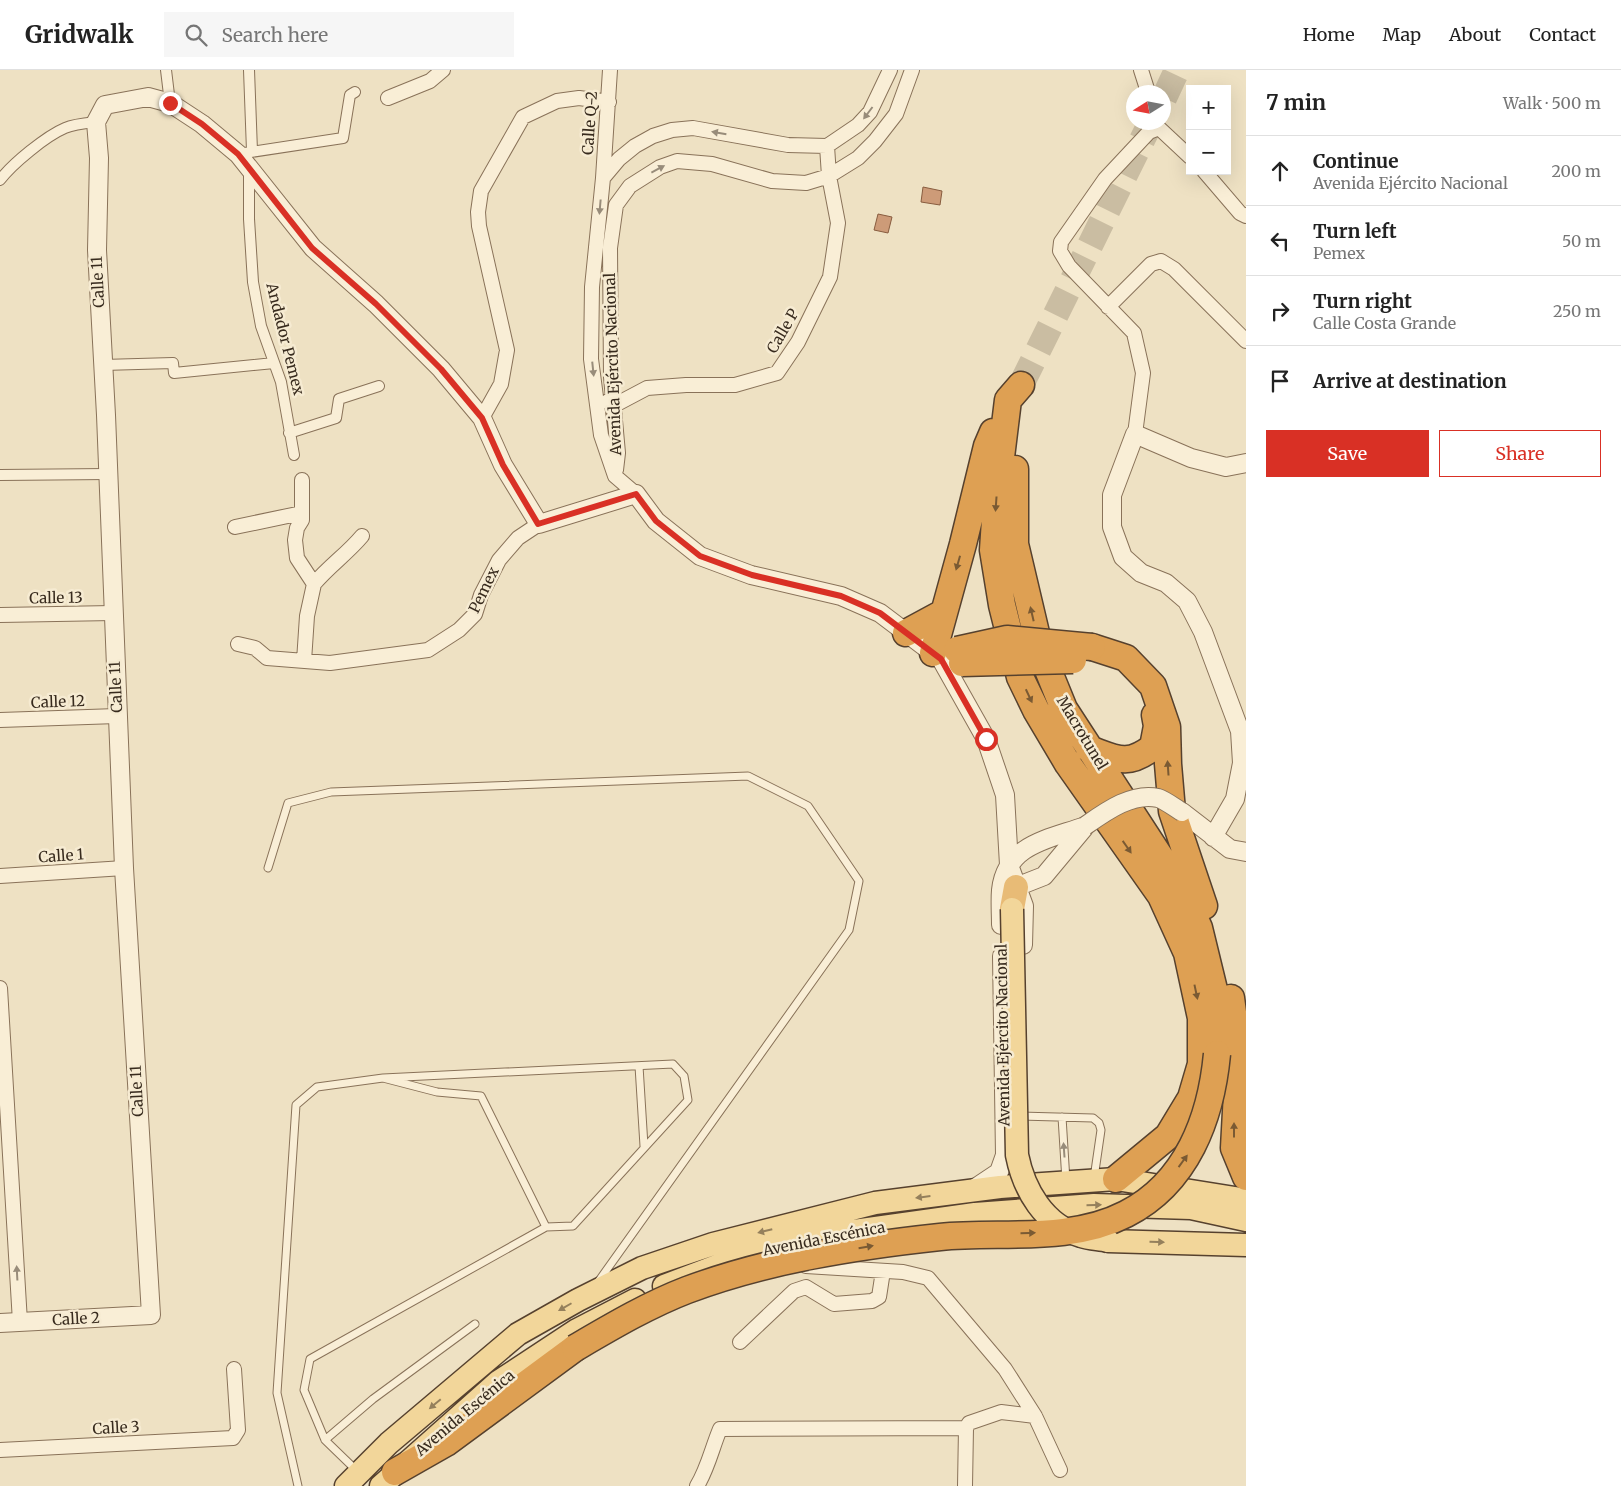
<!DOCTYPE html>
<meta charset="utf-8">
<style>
:root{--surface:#fff;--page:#f6f6f6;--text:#222;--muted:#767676;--line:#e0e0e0;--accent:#d93025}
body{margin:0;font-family:Merriweather,serif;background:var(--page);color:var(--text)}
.controls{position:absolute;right:15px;top:15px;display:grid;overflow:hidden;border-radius:0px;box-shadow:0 5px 20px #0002}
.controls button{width:45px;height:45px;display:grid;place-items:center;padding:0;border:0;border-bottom:1px solid var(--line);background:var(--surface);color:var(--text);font:25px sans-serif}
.compass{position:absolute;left:1126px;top:15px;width:45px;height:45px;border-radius:50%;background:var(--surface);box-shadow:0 5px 20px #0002;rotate:259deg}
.stop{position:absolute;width:15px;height:15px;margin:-11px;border:4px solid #d93025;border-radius:50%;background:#fff}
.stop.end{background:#d93025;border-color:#fff;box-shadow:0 1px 5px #0008}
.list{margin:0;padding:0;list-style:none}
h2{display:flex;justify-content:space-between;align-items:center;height:65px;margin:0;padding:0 20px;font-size:21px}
h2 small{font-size:16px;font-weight:400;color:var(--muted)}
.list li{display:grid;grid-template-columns:32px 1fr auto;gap:15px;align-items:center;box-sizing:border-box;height:70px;padding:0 20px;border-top:1px solid var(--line)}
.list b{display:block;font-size:19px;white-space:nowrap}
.list p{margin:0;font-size:16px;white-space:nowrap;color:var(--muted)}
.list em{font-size:16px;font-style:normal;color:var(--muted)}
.actions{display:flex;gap:10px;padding:15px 20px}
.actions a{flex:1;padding:11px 0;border:1px solid var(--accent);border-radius:0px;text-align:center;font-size:18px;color:var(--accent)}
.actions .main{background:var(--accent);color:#fff}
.icon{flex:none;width:28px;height:28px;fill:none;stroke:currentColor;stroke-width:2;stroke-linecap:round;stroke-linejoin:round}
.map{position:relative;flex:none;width:1246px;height:1416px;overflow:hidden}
header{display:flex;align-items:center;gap:30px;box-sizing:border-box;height:70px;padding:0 25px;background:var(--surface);border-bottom:1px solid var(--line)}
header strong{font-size:24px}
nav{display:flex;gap:28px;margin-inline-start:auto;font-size:18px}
.search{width:350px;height:45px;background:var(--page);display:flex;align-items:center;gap:12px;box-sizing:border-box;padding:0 18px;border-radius:0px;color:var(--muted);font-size:19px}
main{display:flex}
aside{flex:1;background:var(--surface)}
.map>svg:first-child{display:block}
.building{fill:#cd9b78;stroke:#885c3f}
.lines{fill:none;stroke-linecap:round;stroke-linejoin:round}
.motorway-tunnel{stroke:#cabda2;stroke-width:26;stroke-dasharray:26 13;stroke-linecap:butt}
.service-casing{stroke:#897259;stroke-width:9}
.pedestrian-casing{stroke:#897259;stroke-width:12}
.minor-casing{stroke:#897259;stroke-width:16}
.tertiary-casing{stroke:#897259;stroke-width:20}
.primary-casing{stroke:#56412e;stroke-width:25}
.trunk-casing{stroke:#56412e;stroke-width:26}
.motorway-casing{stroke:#56412e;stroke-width:29}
.service{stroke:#f9eed6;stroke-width:7}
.pedestrian{stroke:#f9eed6;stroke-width:10}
.minor{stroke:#f9eed6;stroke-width:14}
.tertiary{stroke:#f9eed6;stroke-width:18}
.primary{stroke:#f2d69a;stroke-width:22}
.trunk{stroke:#e8bb76;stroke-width:24}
.motorway{stroke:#dea053;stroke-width:26}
.tertiary-bridge-casing{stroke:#897259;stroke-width:20;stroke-linecap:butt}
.primary-bridge-casing{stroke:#56412e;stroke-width:25;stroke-linecap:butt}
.motorway-bridge-casing{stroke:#56412e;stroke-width:29;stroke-linecap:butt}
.tertiary-bridge{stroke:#f9eed6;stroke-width:18}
.primary-bridge{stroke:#f2d69a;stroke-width:22}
.motorway-bridge{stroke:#dea053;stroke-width:26}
.oneway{fill:#988c7a}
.oneway2{fill:#7a5a33}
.oneway3{fill:#95805c}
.route{stroke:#d93025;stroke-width:6}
.labels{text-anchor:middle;stroke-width:5;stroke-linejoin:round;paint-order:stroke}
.street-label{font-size:15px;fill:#382b1e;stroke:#f6ebd2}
</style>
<header>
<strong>Gridwalk</strong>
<div class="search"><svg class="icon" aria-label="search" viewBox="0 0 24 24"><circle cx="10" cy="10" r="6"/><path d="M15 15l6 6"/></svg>Search here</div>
<nav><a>Home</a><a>Map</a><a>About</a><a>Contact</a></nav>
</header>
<main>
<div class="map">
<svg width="1246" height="1416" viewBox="0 0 1246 1416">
<rect width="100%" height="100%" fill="#eee1c3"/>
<!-- building -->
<path class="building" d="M923 117 942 121 940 135 921 132Z
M878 144 892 147 888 163 874 160Z"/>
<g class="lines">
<!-- motorway-tunnel -->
<path class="motorway-tunnel" d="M1164 28 1177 0
M1021 315 1151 52"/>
<defs>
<path id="service" d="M268 798 288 733 331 722 748 706 808 736 859 811 849 860 598 1212
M639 996 644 1076
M1020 1046 1093 1048 1099 1053 1101 1060 1094 1108
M1062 1047 1066 1111
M325 1370 373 1329 475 1254
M357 1401 325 1370 304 1320 310 1289 546 1157
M298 1416 277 1323 296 1035 317 1017 383 1008 437 1022 481 1026 546 1157 573 1156 688 1030 684 1006 673 994 383 1008"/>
<path id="pedestrian" d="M166 0 170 33
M249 0 252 81
M238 84 343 68 350 25 355 22
M249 100V149L253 212 261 256 281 312 294 385
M0 110C12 94 46 66 65 58 74 54 86 53 96 52
M103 295 173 293 174 303 274 293
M289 363 336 348 339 329 379 316
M0 405 108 404"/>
<path id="minor" d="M1141 0 1148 22
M388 28 430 11 443 0
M1159 58 1190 87
M1204 101 1240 143 1246 146
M603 108 610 0
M1108 237 1151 194 1161 191 1174 199 1246 271
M608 331 613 336 647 318 686 315H735L777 303 798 272 830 207 838 153 829 106 827 76
M482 348 501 314 507 280 479 156 478 142 481 121 523 47 557 31 579 28 609 32
M1135 364 1143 303 1134 263 1069 196 1060 181 1061 172 1105 109 1149 62 1159 58
M616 400 618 383 611 307 610 178 616 135 630 116 660 97 677 91 712 94 772 111 806 113 829 106 858 88 875 71 896 44 912 0
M302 410V450L297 458 295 470 297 488 314 514 307 546 304 591
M636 424 615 406 601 365 591 289 592 217 603 108 619 89 635 76 653 66 672 60 693 58 788 75 827 76 858 55 870 42 890 0
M235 457 302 443
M314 514C329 496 347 484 362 466
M0 545 113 543
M238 574 255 578 267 588 330 593 428 580 459 560 475 544 481 525 499 490 518 468 539 454
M0 650 117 646
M0 806 124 798
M0 918 20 1252
M806 1196 903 1202 928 1208 1005 1299 1035 1346 1060 1400
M740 1272 794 1221 806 1217 834 1234 872 1231 879 1227 883 1201
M0 1380 233 1368 238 1360 234 1299
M697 1416C708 1398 712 1378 720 1359L966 1358
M965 1416 966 1358 969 1353 1001 1342 1035 1346"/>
<path id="tertiary" d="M1182 742 1230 779 1246 782
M1213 767 1235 729 1242 693 1240 661 1203 562 1187 531 1166 513 1141 503 1123 487 1112 457V425L1135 364 1191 388 1226 397 1246 393
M1016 817 1044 806 1084 758
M1001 855C1001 844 1000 831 1001 820 1006 774 1050 769 1085 756
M972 1120 999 1102 1005 1085 1002 886
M0 1253 151 1245 124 798 106 345 97 180 99 88 96 52 105 35 148 27 170 33 202 54 238 84 313 178 376 234 441 299 482 348 503 395 539 454 636 424 656 451 700 486 751 505 841 526 880 543 941 589 986 669 1005 725 1009 795 1024 836 1023 875"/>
<path id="primary" d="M1108 1171 1246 1175
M664 1216 770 1176 840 1163 975 1144 1094 1135 1191 1138 1246 1150
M346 1416 389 1373 518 1264 578 1230 642 1198 713 1174 875 1133 1000 1117 1116 1109 1246 1130
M381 1416 498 1312 577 1260 635 1230"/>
<path id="trunk" d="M1012 839 1016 817"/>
<path id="motorway" d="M1021 315 1008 330 997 420 993 480 1002 535 1020 607 1036 640 1068 694 1161 826 1187 883 1201 948V994L1191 1028 1168 1066 1116 1109
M1015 399V474L1040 580 1064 639 1183 822 1199 858 1217 932V971
M906 563 943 543
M1092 577 1126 588 1153 616 1167 657 1168 694 1172 741 1204 836
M933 583 963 474 987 376 993 362
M1089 679C1117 689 1127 697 1153 677L1157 656 1155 645
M1231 928 1239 986 1234 1078 1246 1107
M395 1402 446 1373 575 1278"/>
</defs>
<!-- service casing -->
<use href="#service" class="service-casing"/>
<!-- pedestrian casing -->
<use href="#pedestrian" class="pedestrian-casing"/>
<!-- minor casing -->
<use href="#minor" class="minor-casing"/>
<!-- tertiary casing -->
<use href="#tertiary" class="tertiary-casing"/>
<!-- primary casing -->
<use href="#primary" class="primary-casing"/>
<!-- trunk casing -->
<use href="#trunk" class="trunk-casing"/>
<!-- motorway casing -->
<use href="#motorway" class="motorway-casing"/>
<!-- service -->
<use href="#service" class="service"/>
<!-- pedestrian -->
<use href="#pedestrian" class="pedestrian"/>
<!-- minor -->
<use href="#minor" class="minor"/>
<!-- tertiary -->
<use href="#tertiary" class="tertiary"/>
<!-- primary -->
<use href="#primary" class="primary"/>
<!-- trunk -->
<use href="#trunk" class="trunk"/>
<!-- motorway -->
<use href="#motorway" class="motorway"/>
<defs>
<path id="tertiary-bridge" d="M1085 756C1105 742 1132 722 1158 728 1165 730 1175 738 1182 742"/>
<path id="primary-bridge" d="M1012 839 1017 1085C1024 1120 1044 1155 1081 1166 1090 1169 1100 1169 1108 1171"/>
<path id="motorway-bridge" d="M957 580 1007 569 1092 577
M962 593 1073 590
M575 1278C611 1257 648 1235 687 1220 767 1190 856 1176 940 1167 1001 1161 1070 1173 1126 1144 1187 1113 1211 1048 1217 984"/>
</defs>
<!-- tertiary-bridge casing -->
<use href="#tertiary-bridge" class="tertiary-bridge-casing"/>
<!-- primary-bridge casing -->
<use href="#primary-bridge" class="primary-bridge-casing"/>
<!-- motorway-bridge casing -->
<use href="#motorway-bridge" class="motorway-bridge-casing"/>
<!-- tertiary-bridge -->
<use href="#tertiary-bridge" class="tertiary-bridge"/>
<!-- primary-bridge -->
<use href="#primary-bridge" class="primary-bridge"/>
<!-- motorway-bridge -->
<use href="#motorway-bridge" class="motorway-bridge"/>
</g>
<!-- one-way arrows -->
<defs><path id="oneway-solid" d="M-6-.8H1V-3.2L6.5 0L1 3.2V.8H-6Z" transform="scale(1.25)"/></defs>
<g class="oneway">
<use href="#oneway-solid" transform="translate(868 43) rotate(127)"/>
<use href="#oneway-solid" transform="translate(719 63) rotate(-170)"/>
<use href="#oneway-solid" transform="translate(658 99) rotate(-28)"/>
<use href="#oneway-solid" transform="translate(600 137) rotate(95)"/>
<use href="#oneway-solid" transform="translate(593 299) rotate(84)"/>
<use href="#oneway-solid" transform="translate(1064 1080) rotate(-94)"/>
<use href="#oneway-solid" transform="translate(17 1203) rotate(-93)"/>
</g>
<g class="oneway2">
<use href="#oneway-solid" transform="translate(996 434) rotate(94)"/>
<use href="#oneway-solid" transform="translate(958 493) rotate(106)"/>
<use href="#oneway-solid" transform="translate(1032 544) rotate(-103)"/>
<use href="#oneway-solid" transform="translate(1029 626) rotate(65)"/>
<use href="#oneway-solid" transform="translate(1168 698) rotate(-94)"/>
<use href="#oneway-solid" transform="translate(1127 777) rotate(55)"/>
<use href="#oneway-solid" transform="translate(1196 922) rotate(78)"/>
<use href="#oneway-solid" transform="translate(1234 1060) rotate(-90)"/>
<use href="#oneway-solid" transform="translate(1183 1091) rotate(-54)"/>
<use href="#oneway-solid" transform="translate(1028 1163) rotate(-1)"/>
<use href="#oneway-solid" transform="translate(866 1177) rotate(-10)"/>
</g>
<g class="oneway3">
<use href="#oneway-solid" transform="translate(923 1127) rotate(173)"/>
<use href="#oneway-solid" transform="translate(1094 1135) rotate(-1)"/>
<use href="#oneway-solid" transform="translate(765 1161) rotate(166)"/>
<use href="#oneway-solid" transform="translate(1157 1172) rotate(2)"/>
<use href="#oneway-solid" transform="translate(565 1237) rotate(150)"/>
<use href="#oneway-solid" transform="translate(435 1334) rotate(140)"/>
</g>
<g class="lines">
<!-- route -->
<path class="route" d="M170 33 202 54 238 84 312 178 376 234 441 299 482 348 503 395 538 454 636 424 656 451 700 486 752 505 841 526 880 543 941 589 986 669"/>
</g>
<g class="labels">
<!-- street labels -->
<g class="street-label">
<text transform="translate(590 53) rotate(-86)" y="5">Calle Q-2</text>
<text transform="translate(98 212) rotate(-93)" y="5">Calle 11</text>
<text transform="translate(783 261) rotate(-60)" y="5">Calle P</text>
<text transform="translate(285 269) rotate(76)" y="5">Andador Pemex</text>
<text transform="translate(613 294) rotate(-92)" y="5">Avenida Ejército Nacional</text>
<text transform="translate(484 520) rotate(-64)" y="5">Pemex</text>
<text transform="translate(56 528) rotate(-1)" y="5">Calle 13</text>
<text transform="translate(116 617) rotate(-93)" y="5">Calle 11</text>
<text transform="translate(58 632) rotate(-2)" y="5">Calle 12</text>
<text transform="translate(1082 663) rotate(59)" y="5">Macrotunel</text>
<text transform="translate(61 786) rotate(-4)" y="5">Calle 1</text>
<text transform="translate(1003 965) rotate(-91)" y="5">Avenida Ejército Nacional</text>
<text transform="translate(137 1021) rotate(-93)" y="5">Calle 11</text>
<text transform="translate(824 1169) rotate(-11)" y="5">Avenida Escénica</text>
<text transform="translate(76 1249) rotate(-3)" y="5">Calle 2</text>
<text transform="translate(465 1343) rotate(-40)" y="5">Avenida Escénica</text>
<text transform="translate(116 1358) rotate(-3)" y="5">Calle 3</text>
</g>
</g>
</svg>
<div class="controls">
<button>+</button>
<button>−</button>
</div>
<svg class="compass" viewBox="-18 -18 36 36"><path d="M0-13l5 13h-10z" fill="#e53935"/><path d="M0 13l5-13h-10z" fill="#767676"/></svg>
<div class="stop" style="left:986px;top:669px"></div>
<div class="stop end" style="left:170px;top:33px"></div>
</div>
<aside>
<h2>7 min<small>Walk · 500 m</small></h2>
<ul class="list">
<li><svg class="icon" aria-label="ahead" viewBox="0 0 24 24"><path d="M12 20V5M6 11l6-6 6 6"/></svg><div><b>Continue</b><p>Avenida Ejército Nacional</p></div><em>200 m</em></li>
<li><svg class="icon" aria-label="left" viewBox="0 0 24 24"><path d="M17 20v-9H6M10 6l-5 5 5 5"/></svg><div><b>Turn left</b><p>Pemex</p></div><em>50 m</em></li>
<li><svg class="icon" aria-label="right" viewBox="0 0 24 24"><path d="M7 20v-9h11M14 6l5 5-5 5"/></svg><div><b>Turn right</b><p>Calle Costa Grande</p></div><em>250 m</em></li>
<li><svg class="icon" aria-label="arrive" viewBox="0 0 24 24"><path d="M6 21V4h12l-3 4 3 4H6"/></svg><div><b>Arrive at destination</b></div></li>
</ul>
<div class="actions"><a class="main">Save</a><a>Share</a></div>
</aside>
</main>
